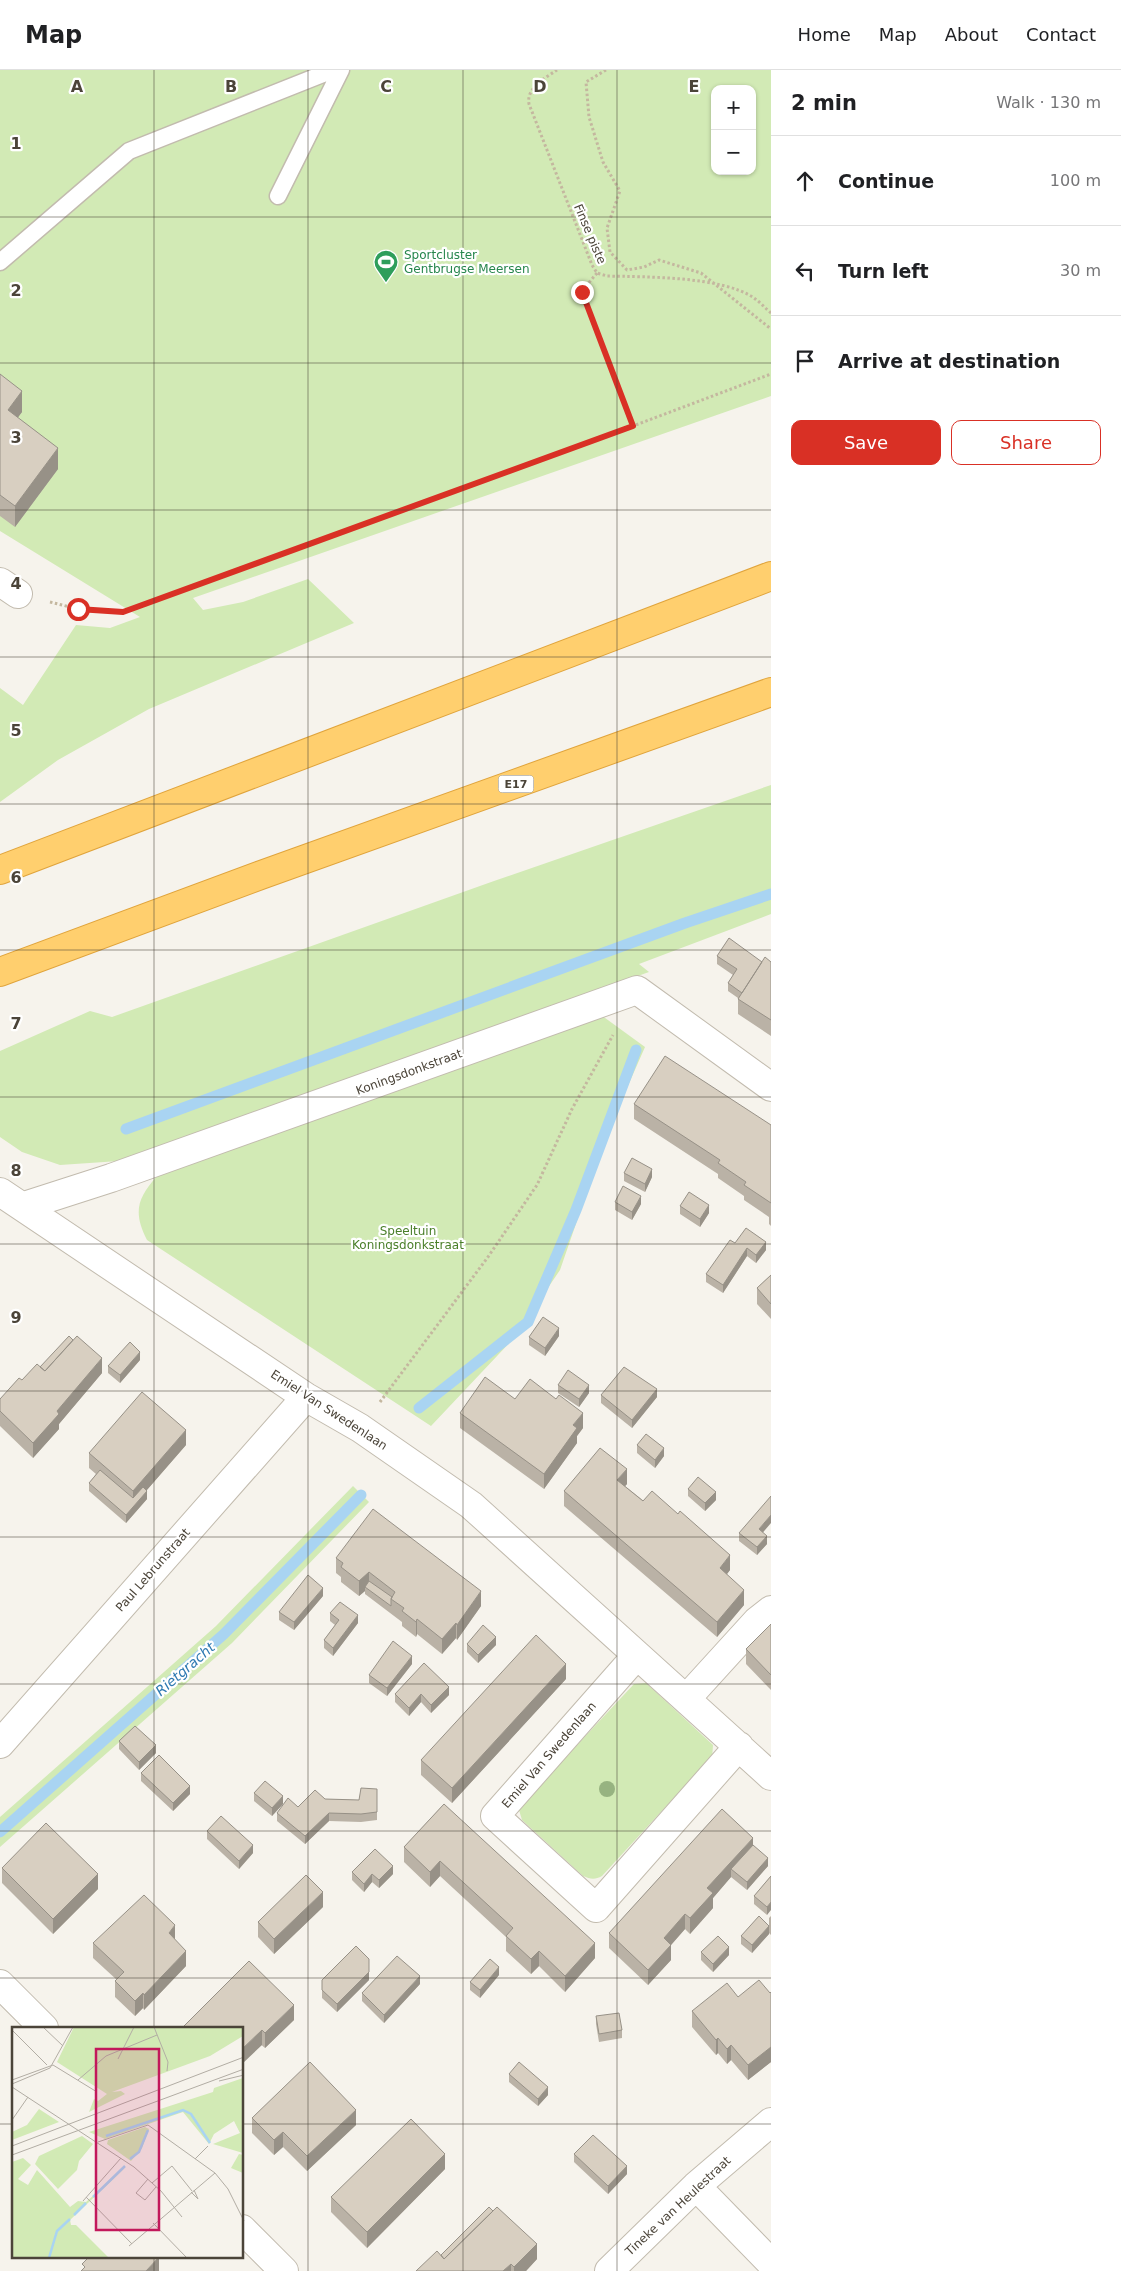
<!DOCTYPE html>
<meta charset="utf-8">
<style>
:root{--surface:#fff;--page:#f6f6f6;--text:#202124;--muted:#757577;--line:#e0e0e0;--accent:#d93025}
body{margin:0;font-family:"DejaVu Sans",sans-serif;background:var(--page);color:var(--text)}
.controls{position:absolute;right:15px;top:15px;display:grid;overflow:hidden;border-radius:10px;box-shadow:0 1px 4px #0004}
.controls button{width:45px;height:45px;display:grid;place-items:center;padding:0;border:0;border-bottom:1px solid var(--line);background:var(--surface);color:var(--text);font:25px sans-serif}
.stop{position:absolute;width:15px;height:15px;margin:-11px;border:4px solid #d93025;border-radius:50%;background:#fff}
.stop.end{background:#d93025;border-color:#fff;box-shadow:0 1px 5px #0008}
.list{margin:0;padding:0;list-style:none}
h2{display:flex;justify-content:space-between;align-items:center;height:65px;margin:0;padding:0 20px;font-size:21px}
h2 small{font-size:16px;font-weight:400;color:var(--muted)}
.list li{display:grid;grid-template-columns:32px 1fr auto;gap:15px;align-items:center;box-sizing:border-box;height:90px;padding:0 20px;border-top:1px solid var(--line)}
.list b{display:block;font-size:19px;white-space:nowrap}
.list em{font-size:16px;font-style:normal;color:var(--muted)}
.actions{display:flex;gap:10px;padding:15px 20px}
.actions a{flex:1;padding:11px 0;border:1px solid var(--accent);border-radius:10px;text-align:center;font-size:18px;color:var(--accent)}
.actions .main{background:var(--accent);color:#fff}
.icon{flex:none;width:28px;height:28px;fill:none;stroke:currentColor;stroke-width:2;stroke-linecap:round;stroke-linejoin:round}
.map{position:relative;flex:none;width:771px;height:2201px;overflow:hidden}
header{display:flex;align-items:center;gap:30px;box-sizing:border-box;height:70px;padding:0 25px;background:var(--surface);border-bottom:1px solid var(--line)}
header strong{font-size:24px}
nav{display:flex;gap:28px;margin-inline-start:auto;font-size:18px}
main{display:flex}
aside{flex:1;background:var(--surface)}
.map>svg:first-child{display:block}
.green{fill:#d2eab5;fill-rule:evenodd}
.lines{fill:none;stroke-linecap:round;stroke-linejoin:round}
.stream{stroke:#a9d4f2;stroke-width:11}
.lane-casing{stroke:#c2bbae;stroke-width:19}
.street-casing{stroke:#c2bbae;stroke-width:30}
.highway-casing{stroke:#e0a43c;stroke-width:30}
.path{stroke:#c4b79f;stroke-width:3;stroke-dasharray:2.5 2.5;stroke-linecap:butt}
.lane{stroke:#fff;stroke-width:16}
.street{stroke:#fff;stroke-width:28}
.highway{stroke:#ffcf6e;stroke-width:28}
.tree{fill:#97b381}
.wall{fill:#bab2a6}
.shaded-wall{fill:#979187}
.building{fill:#d8cfc1;stroke:#979187}
.route{stroke:#d93025;stroke-width:6}
.grid{fill:none;stroke:#4b4439;stroke-width:1;stroke-opacity:0.55}
.labels{text-anchor:middle;stroke-width:4.5;stroke-linejoin:round;paint-order:stroke}
.shield{fill:#fff;stroke:#817c74;stroke-width:1}
.shield-label{font-size:11px;font-weight:bold;fill:#4b4439}
.street-label{font-size:12px;fill:#4b4439;stroke:#fff}
.leisure-label{font-size:12px;fill:#27864d;stroke:#fff;text-anchor:start}
.park-label{font-size:12px;fill:#4a7f2a;stroke:#fff}
.water-label{font-size:14px;font-style:italic;fill:#2e7ab2;stroke:#fff}
.inset-river{fill:none;stroke:#a9d4f2;stroke-width:2.5}
.inset-road{fill:none;stroke:#b2ada4;stroke-width:1}
.view{fill:#c2185b;fill-opacity:0.15;stroke:#c2185b;stroke-width:2.5}
.inset-edge{fill:none;stroke:#4b4439;stroke-width:2.5}
.grid-label{font-size:16px;text-anchor:middle;font-weight:bold;fill:#4b4439;stroke:#fff;stroke-width:4.5;stroke-linejoin:round;paint-order:stroke}
</style>
<header>
<strong>Map</strong>
<nav><a>Home</a><a>Map</a><a>About</a><a>Contact</a></nav>
</header>
<main>
<div class="map">
<svg width="771" height="2201" viewBox="0 0 771 2201">
<rect width="100%" height="100%" fill="#f6f3ec"/>
<!-- green -->
<path class="green" d="M0 0H771V326L193 528 203 540 243 532 308 509 354 553 149 639 58 690 0 732V618L23 635 76 555 110 558 140 547 0 461ZM715 19H752V101H715Z
M771 715V844L639 894 649 902 119 1091 60 1095 22 1082 0 1067V981L90 941 112 947 494 811Z
M601 945 645 977 608 1061 560 1200 514 1268 431 1356 147 1170C133 1142 137 1129 157 1106Z
M353 1416 369 1432 232 1573 0 1777V1747L216 1556Z
M646 1613 713 1675 712 1689 671 1731 602 1806C595 1810 590 1809 583 1806L522 1750 519 1740 521 1735 634 1614Z"/>
<g class="lines">
<!-- stream -->
<path class="stream" d="M126 1059 685 853 771 824
M419 1338 528 1252 576 1140 636 980
M0 1762 224 1564 361 1425"/>
<defs>
<path id="lane" d="M278 126 341 0
M0 192 129 81 333 0"/>
<path id="street" d="M0 512 18 524
M0 1122 306 1327 360 1358 471 1435 771 1706
M24 1136 111 1108 637 920 771 1017
M637 1585 495 1746 596 1838 739 1676
M686 1629 757 1551 771 1540
M0 1674 306 1327
M0 1914 44 1958
M696 2116 771 2193
M242 2159 284 2201
M609 2201 696 2116 771 2052"/>
<path id="highway" d="M0 800 771 506
M0 902 261 805 771 622"/>
</defs>
<!-- lane casing -->
<use href="#lane" class="lane-casing"/>
<!-- street casing -->
<use href="#street" class="street-casing"/>
<!-- highway casing -->
<use href="#highway" class="highway-casing"/>
<!-- path -->
<path class="path" d="M557 0C545 8 526 18 529 34L592 195 597 203 607 206C645 207 722 206 754 228 760 232 765 238 771 243
M606 0 586 12 589 47 603 92 620 121 607 158 610 182 627 200 644 197 659 190 701 203 771 259
M597 203 581 222 633 356
M50 532 78 539 123 542 633 356 771 304
M380 1332 488 1187 537 1115 572 1039 613 965"/>
<!-- lane -->
<use href="#lane" class="lane"/>
<!-- street -->
<use href="#street" class="street"/>
<!-- highway -->
<use href="#highway" class="highway"/>
</g>
<!-- trees -->
<circle class="tree" cx="607" cy="1719" r="8"/>
<!-- wall -->
<path class="wall" d="M0 304 22 342 17 348 58 399 15 457 0 446Z
M717 886 762 892H771V966L738 944V928L728 921V913L733 905 717 894Z
M634 1034 771 1055V1156L769 1154V1147L744 1130V1126L718 1108V1104L634 1049Z
M624 1103 652 1107 645 1122 624 1111Z
M615 1132 641 1134 632 1150 615 1140Z
M680 1136 709 1143 700 1157 680 1144Z
M735 1173 766 1180 756 1193 747 1186 723 1223 706 1212V1204Z
M771 1205V1249L757 1234V1218Z
M559 1266 545 1286 529 1275V1267Z
M140 1290 120 1313 108 1303V1296Z
M40 1297 102 1303 59 1354V1359L33 1388 0 1356V1329L22 1310Z
M558 1315 589 1323 579 1337 558 1323Z
M601 1325 657 1327 632 1358 601 1333Z
M515 1329 583 1358 577 1366V1373L544 1419 460 1358V1343Z
M186 1375 146 1421 147 1429 126 1453 89 1421V1413L96 1404 89 1398V1383Z
M637 1375 664 1386 655 1398 637 1383Z
M627 1414 625 1416 730 1500 727 1504 744 1535 717 1567 564 1436V1421Z
M688 1419 716 1430 705 1441 688 1426Z
M763 1462 767 1474 757 1485 739 1471V1463Z
M336 1488 481 1536 457 1570 456 1568 442 1584 417 1564 416 1567 402 1556V1552L365 1524V1521L359 1526 341 1512V1507L336 1503Z
M323 1526 294 1560 279 1550V1542Z
M330 1543 358 1553 333 1586 324 1578V1570L335 1555 330 1551Z
M771 1554V1620L746 1594V1579Z
M467 1574 496 1575 478 1593 467 1582Z
M412 1594 387 1626 369 1613V1605Z
M566 1609 452 1733 421 1705V1690Z
M395 1624 449 1625 431 1643 421 1632 409 1646 395 1632Z
M119 1671 156 1683 139 1700 119 1679Z
M141 1703 190 1724 173 1741 141 1711Z
M377 1719V1750L361 1752 329 1751 305 1774 277 1751V1743L325 1729 359 1730Z
M254 1723 283 1734 272 1746 254 1731Z
M444 1734 595 1888 565 1922 539 1896 531 1904 506 1881V1867L440 1806 430 1817 404 1792V1777Z
M207 1761 253 1783 239 1799 207 1769Z
M753 1775 768 1796 747 1820 731 1807 713 1828V1838L690 1864 685 1859 671 1875V1890L648 1915 609 1878V1863Z
M2 1798 98 1819 53 1864 2 1813Z
M352 1802 393 1804 379 1818 372 1812 364 1822 352 1810Z
M771 1806 767 1845 754 1834V1826Z
M323 1837 274 1884 258 1867V1852Z
M771 1846V1865L769 1863V1848Z
M769 1864 752 1883 741 1874V1866Z
M93 1873 186 1896 144 1940 143 1938 135 1946 115 1927V1911L117 1910 93 1888Z
M701 1882 729 1885 713 1902 701 1890Z
M369 1897V1910L337 1942 322 1928V1910Z
M499 1905 480 1928 470 1920V1912Z
M420 1914 384 1953 362 1931V1923Z
M771 1922V1992L748 2010 731 1990 727 1994 718 1983 716 1985 692 1957V1941L738 1927 770 1923Z
M596 1946 622 1960V1968L599 1972 596 1954Z
M294 1950 265 1978 242 1958Z
M509 2004 548 2025 538 2036 509 2012Z
M252 2048 356 2055 307 2101 283 2077 274 2085 252 2063Z
M574 2084 627 2104 608 2124 574 2092Z
M445 2099 367 2178 331 2142V2127Z
M14 2103V2123L11 2120V2105Z
M441 2185 537 2189 526 2201H416Z"/>
<!-- shaded-wall -->
<path class="shaded-wall" d="M22 321V342L8 361V340Z
M58 378V399L15 457V436Z
M652 1099V1107L645 1122V1114Z
M641 1126V1134L632 1150V1142Z
M709 1135V1143L700 1157V1149Z
M766 1172V1180L756 1193V1185Z
M747 1178V1186L723 1223V1215Z
M559 1258V1266L545 1286V1278Z
M140 1282V1290L120 1313V1305Z
M102 1288V1303L59 1354V1359L33 1388V1373L57 1341Z
M589 1315V1323L579 1337V1329Z
M657 1319V1327L632 1358V1350Z
M583 1343V1358L577 1366V1373L544 1419V1404L573 1355Z
M186 1360V1375L133 1436V1421Z
M664 1378V1386L655 1398V1390Z
M627 1399V1414L617 1425V1410Z
M147 1421V1429L126 1453V1445Z
M716 1422V1430L705 1441V1433Z
M771 1445V1453L759 1467V1459Z
M767 1466V1474L757 1485V1477Z
M730 1485V1500L720 1513V1498Z
M369 1502V1518L365 1517V1521L359 1526V1511Z
M323 1518V1526L294 1560V1552Z
M744 1520V1535L717 1567V1552Z
M481 1521V1536L457 1570V1555Z
M358 1545V1553L333 1586V1578Z
M417 1549V1564L416 1567V1552Z
M456 1553V1568L442 1584V1569Z
M496 1567V1575L478 1593V1585Z
M412 1586V1594L387 1626V1618Z
M566 1594V1609L452 1733V1718Z
M449 1617V1625L431 1643V1635Z
M421 1624V1632L409 1646V1638Z
M156 1675V1683L139 1700V1692Z
M190 1716V1724L173 1741V1733Z
M283 1726V1734L272 1746V1738Z
M329 1743V1751L305 1774V1766Z
M753 1768V1783L731 1799V1807L713 1828V1838L690 1864V1848L707 1818Z
M253 1775V1783L239 1799V1791Z
M768 1788V1796L747 1820V1812Z
M440 1791V1806L430 1817V1802Z
M393 1796V1804L379 1818V1810Z
M98 1804V1819L53 1864V1849Z
M372 1804V1812L364 1822V1814Z
M323 1822V1837L274 1884V1869Z
M771 1832V1840L767 1845V1837Z
M685 1844V1859L671 1875V1890L648 1915V1900L664 1868Z
M175 1855V1870L169 1863Z
M769 1856V1864L752 1883V1875Z
M595 1873V1888L565 1922V1906Z
M729 1877V1885L713 1902V1894Z
M186 1881V1896L144 1940V1925Z
M539 1881V1896L531 1904V1889Z
M369 1889V1910L337 1942V1934Z
M499 1897V1905L480 1928V1920Z
M420 1906V1914L384 1953V1945Z
M143 1923V1938L135 1946V1931Z
M294 1935V1950L265 1978V1963Z
M262 1960V1975L242 1994V1979Z
M718 1968V1983L716 1985V1970Z
M731 1975V1990L727 1994V1979Z
M771 1977V1992L748 2010V1995Z
M548 2017V2025L538 2036V2029Z
M356 2040V2055L307 2101V2086Z
M283 2062V2077L274 2085V2070Z
M445 2084V2099L367 2178V2162Z
M627 2096V2104L608 2124V2116Z
M537 2174V2189L526 2201H514V2197Z
M159 2187V2201H146Z
M511 2194V2201H503Z"/>
<!-- building -->
<path class="building" d="M0 304 22 321 8 340 58 378 15 436 0 425Z
M729 868 762 892 742 923 728 913 737 899 717 886Z
M765 887 771 892V950L738 929Z
M665 986 771 1055V1133L744 1115 746 1112 718 1093 720 1090 634 1034Z
M632 1088 652 1099 645 1114 624 1103Z
M623 1116 641 1126 632 1142 615 1132Z
M689 1122 709 1135 700 1149 680 1136Z
M746 1158 766 1172 756 1185 747 1178 723 1215 706 1204 730 1170 735 1173Z
M771 1205V1234L757 1218Z
M543 1247 559 1258 545 1278 529 1267Z
M69 1266 73 1270 45 1301 40 1297Z
M77 1266 102 1288 57 1341 59 1344 33 1373 0 1341V1329L19 1308 22 1310 37 1294 45 1301Z
M130 1272 140 1282 120 1305 108 1296Z
M624 1297 657 1319 632 1350 601 1325Z
M568 1300 589 1315 579 1329 558 1315Z
M485 1307 515 1329 530 1309 556 1329 559 1325 583 1343 573 1355 577 1358 544 1404 460 1343Z
M142 1322 186 1360 133 1421 89 1383Z
M646 1364 664 1378 655 1390 637 1375Z
M600 1378 627 1399 617 1410 643 1431 652 1421 678 1444 680 1441 730 1485 720 1498 744 1520 717 1552 564 1421Z
M100 1400 133 1428 143 1417 147 1421 126 1445 89 1413Z
M698 1407 716 1422 705 1433 688 1419Z
M771 1426V1445L759 1459 767 1466 757 1477 739 1463Z
M373 1439 481 1521 457 1555 456 1553 442 1569 417 1549 416 1552 402 1541 404 1538 391 1529 395 1522 369 1502 359 1511 341 1497 343 1493 336 1488Z
M308 1505 323 1518 294 1552 279 1542Z
M369 1511 392 1527 391 1529V1536L365 1517Z
M340 1532 358 1545 333 1578 324 1570 339 1550 330 1543Z
M771 1554V1605L746 1579Z
M483 1555 496 1567 478 1585 467 1574Z
M536 1565 566 1594 452 1718 421 1690Z
M393 1571 412 1586 387 1618 369 1605Z
M424 1593 449 1617 431 1635 421 1624 409 1638 395 1624Z
M135 1656 156 1675 139 1692 119 1671Z
M159 1685 190 1716 173 1733 141 1703Z
M265 1711 283 1726 272 1738 254 1723Z
M361 1718 377 1719V1742L361 1744 329 1743 305 1766 277 1743 288 1728 298 1737 315 1720 325 1729 359 1730Z
M444 1734 595 1873 565 1906 539 1881 531 1889 506 1866 513 1858 440 1791 430 1802 404 1777Z
M722 1739 753 1768 707 1818 713 1823 690 1848 685 1844 664 1868 671 1875 648 1900 609 1863Z
M221 1746 253 1775 239 1791 207 1761Z
M46 1753 98 1804 53 1849 2 1798Z
M753 1775 768 1788 747 1812 731 1799Z
M375 1779 393 1796 379 1810 372 1804 364 1814 352 1802Z
M306 1805 323 1822 274 1869 258 1852Z
M771 1806V1832L767 1837 754 1826Z
M144 1825 175 1855 169 1863 186 1881 144 1925 143 1923 135 1931 115 1911 124 1902 93 1873Z
M759 1846 769 1856 752 1875 741 1866Z
M718 1866 729 1877 713 1894 701 1882Z
M356 1876 369 1889V1902L337 1934 322 1920V1910Z
M397 1886 420 1906 384 1945 362 1923Z
M490 1889 499 1897 480 1920 470 1912Z
M249 1891 294 1935 265 1963 262 1960 242 1979V1958H182Z
M759 1910 770 1923 771 1922V1977L748 1995 731 1975 727 1979 718 1968 716 1970 692 1941 727 1913 738 1927Z
M619 1943 622 1960 599 1964 596 1946Z
M310 1992 356 2040 307 2086 283 2062 274 2070 252 2048Z
M519 1992 548 2017 538 2029 509 2004Z
M411 2049 445 2084 367 2162 331 2127Z
M593 2065 627 2096 608 2116 574 2084Z
M489 2137 493 2141 444 2189 441 2185Z
M497 2137 537 2174 514 2197 511 2194 503 2201H416L437 2181 444 2189Z
M89 2187H159L146 2201H81L85 2197 82 2194Z"/>
<g class="lines">
<!-- route -->
<path class="route" d="M78 539 123 542 633 356 582 222"/>
</g>
<!-- grid -->
<path class="grid" d="M154 0V1958M308 0V2201M463 0V2201M617 0V2201M0 147H771M0 293H771M0 440H771M0 587H771M0 734H771M0 880H771M0 1027H771M0 1174H771M0 1321H771M0 1467H771M0 1614H771M0 1761H771M0 1908H771M0 2054H14M242 2054H771M154 2187V2201"/>
<!-- icons -->
<defs>
<symbol id="stadium-pin" viewBox="-11 -11 22 30"><path d="M0 17L-7.5 6A9.5 9.5 0 1 1 7.5 6Z" fill="#2e9e5b" stroke="#fff"/><path d="M0-5a6.5 5 0 1 0 0 10a6.5 5 0 1 0 0-10ZM-3.5-1.8h7v3.6h-7Z" fill="#fff"/></symbol>
</defs>
<g fill-rule="evenodd">
<use href="#stadium-pin" x="372" y="178" width="28" height="38"/>
</g>
<g class="labels">
<!-- shield labels -->
<rect class="shield" x="498.5" y="705.5" width="35" height="17" rx="4"/>
<g class="shield-label">
<text x="516" y="718">E17</text>
</g>
<!-- street labels -->
<g class="street-label">
<text transform="translate(590 164) rotate(67)" y="4">Finse piste</text>
<text transform="translate(409 1002) rotate(-20)" y="4">Koningsdonkstraat</text>
<text transform="translate(329 1340) rotate(33)" y="4">Emiel Van Swedenlaan</text>
<text transform="translate(153 1500) rotate(-49)" y="4">Paul Lebrunstraat</text>
<text transform="translate(549 1685) rotate(-49)" y="4">Emiel Van Swedenlaan</text>
<text transform="translate(678 2136) rotate(-43)" y="4">Tineke van Heulestraat</text>
</g>
<!-- leisure labels -->
<g class="leisure-label">
<text x="404" y="189">Sportcluster<tspan x="404" dy="14">Gentbrugse Meersen</tspan></text>
</g>
<!-- park labels -->
<g class="park-label">
<text x="408" y="1165">Speeltuin<tspan x="408" dy="14">Koningsdonkstraat</tspan></text>
</g>
<!-- water labels -->
<g class="water-label">
<text transform="translate(185 1599) rotate(-41)" y="5">Rietgracht</text>
</g>
</g>
<!-- overview -->
<g transform="translate(12 1957)">
<rect width="231" height="231" fill="#f6f3ec"/>
<path d="M62 0H231V9L198 29 100 65 109 64 113 67 77 85 82 72 86 74 95 67 45 35ZM231 51V126L201 117 228 106 222 94 202 107 197 117 171 85 93 112 77 105 201 65 202 61ZM27 82 47 95 0 113V105L15 98ZM133 100 137 102 130 121 119 134 95 117 96 113ZM70 109 81 117 67 134 65 143 46 162 23 137 27 129ZM227 127 231 128V146L219 141ZM11 131 19 138 6 152 16 158 25 143 58 180 66 174 74 175 114 140 58 193 59 198H64L97 231H0V135Z" fill="#d2eab5"/>
<path class="inset-river" d="M94 109 171 83 179 87 198 116M118 132 127 125 136 103M81 170 113 139M62 188 74 176M37 231 45 204 58 192"/>
<path class="inset-road" d="M31 0 51 19M142 0 156 35 155 44M0 3 35 38M106 32 122 0M0 53 41 38 85 65M66 53 94 29 145 8M207 54 232 48M0 57 38 41 61 0M0 60 122 140 149 164 170 190M0 93 16 70M86 115 136 98 203 146 216 162 232 194M0 119 232 30M0 128 232 42M183 132 196 119M136 152 124 166 133 173 144 160M140 156 160 139 180 164M179 165 186 172 182 163M74 170 120 217M71 174 109 131M141 196 175 231M117 219 203 146"/>
<path class="view" d="M84 22H147V203H84Z"/>
<rect width="231" height="231" class="inset-edge"/>
</g>
<g class="grid-label">
<text x="77" y="22">A</text>
<text x="231" y="22">B</text>
<text x="386" y="22">C</text>
<text x="540" y="22">D</text>
<text x="694" y="22">E</text>
<text x="16" y="79">1</text>
<text x="16" y="226">2</text>
<text x="16" y="373">3</text>
<text x="16" y="519">4</text>
<text x="16" y="666">5</text>
<text x="16" y="813">6</text>
<text x="16" y="959">7</text>
<text x="16" y="1106">8</text>
<text x="16" y="1253">9</text>
</g>
</svg>
<div class="controls">
<button>+</button>
<button>−</button>
</div>
<div class="stop" style="left:78px;top:539px"></div>
<div class="stop end" style="left:582px;top:222px"></div>
</div>
<aside>
<h2>2 min<small>Walk · 130 m</small></h2>
<ul class="list">
<li><svg class="icon" aria-label="ahead" viewBox="0 0 24 24"><path d="M12 20V5M6 11l6-6 6 6"/></svg><div><b>Continue</b></div><em>100 m</em></li>
<li><svg class="icon" aria-label="left" viewBox="0 0 24 24"><path d="M17 20v-9H6M10 6l-5 5 5 5"/></svg><div><b>Turn left</b></div><em>30 m</em></li>
<li><svg class="icon" aria-label="arrive" viewBox="0 0 24 24"><path d="M6 21V4h12l-3 4 3 4H6"/></svg><div><b>Arrive at destination</b></div></li>
</ul>
<div class="actions"><a class="main">Save</a><a>Share</a></div>
</aside>
</main>
